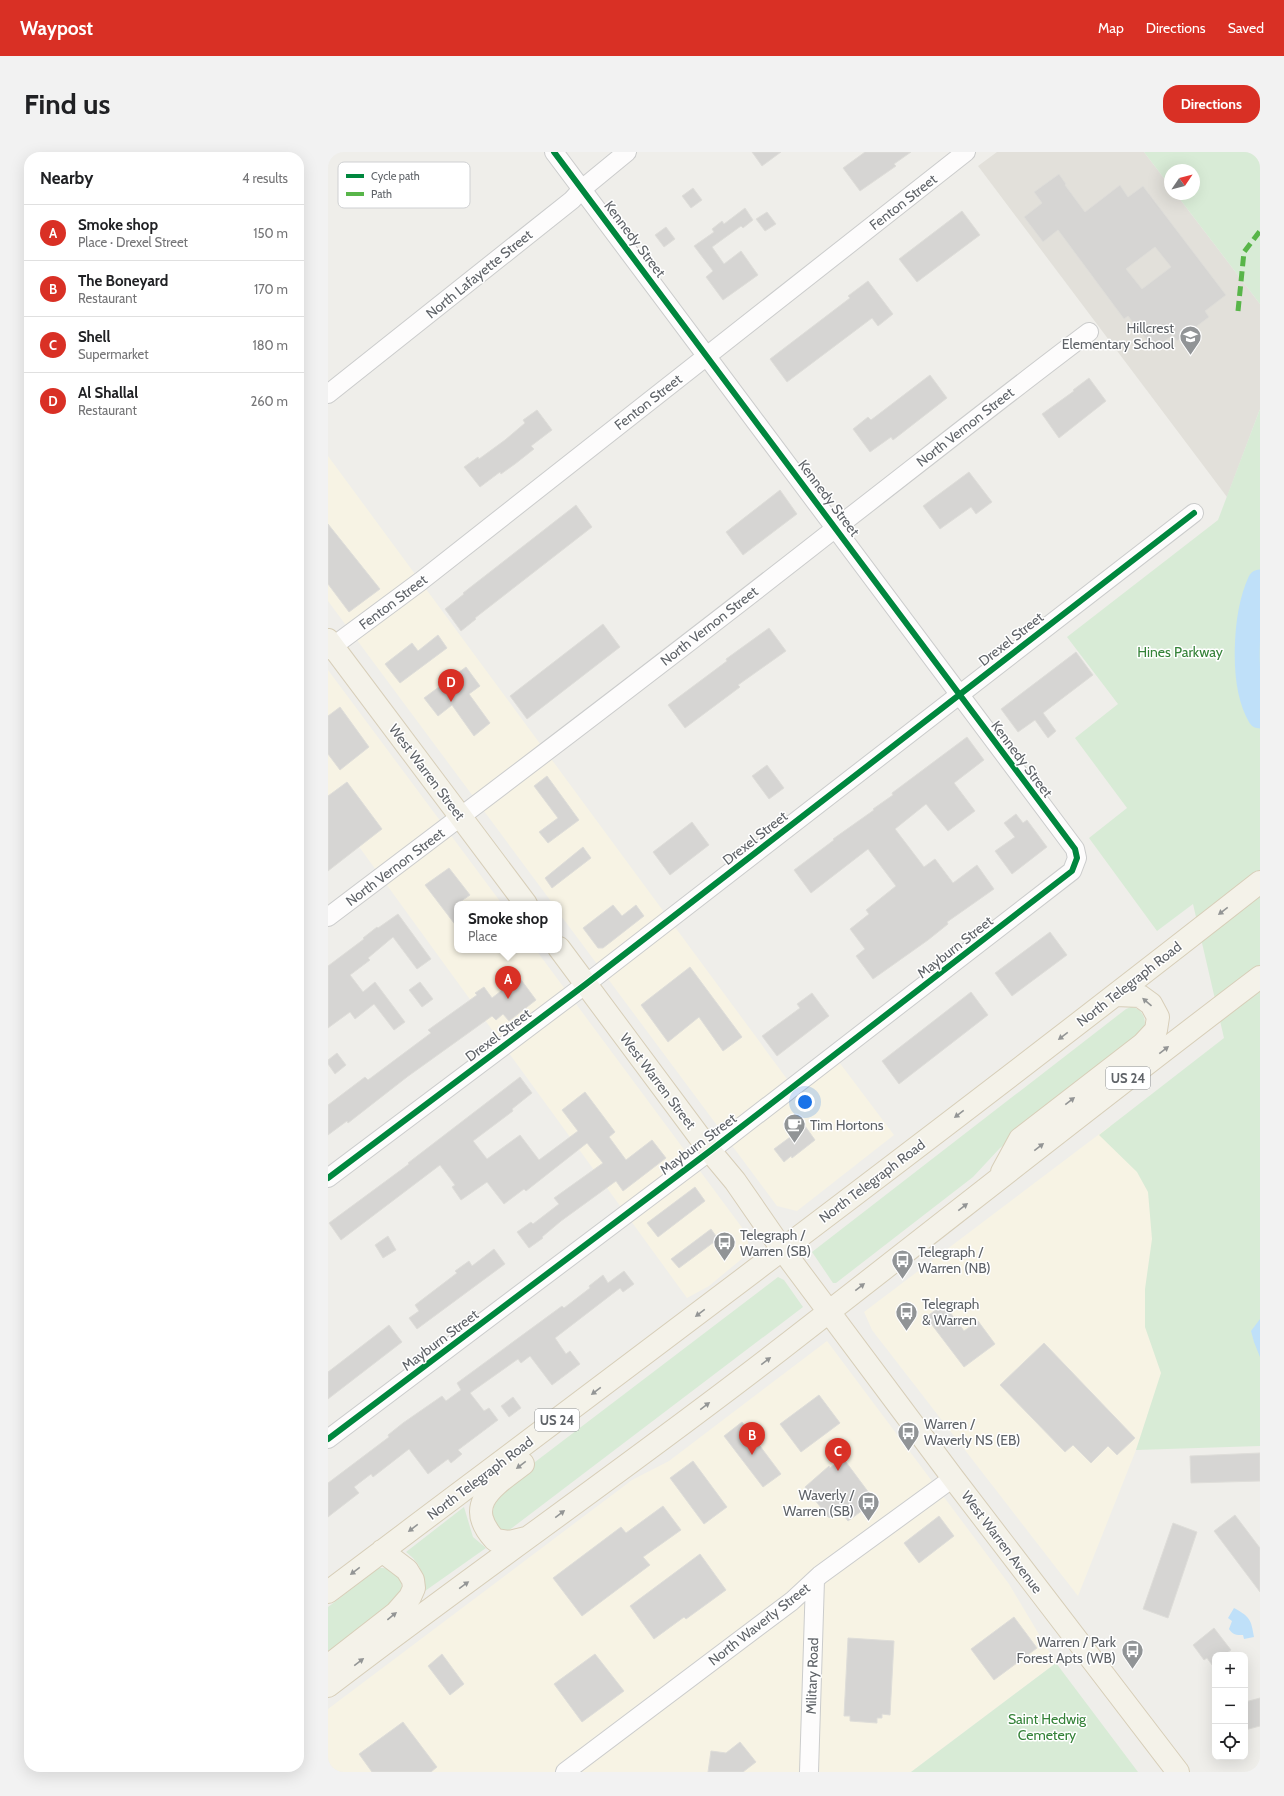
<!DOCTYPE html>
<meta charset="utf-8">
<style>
:root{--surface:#fff;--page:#f2f2f2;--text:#202124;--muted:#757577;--line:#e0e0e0;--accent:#d93025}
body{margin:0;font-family:Cabin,sans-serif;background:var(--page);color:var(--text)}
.controls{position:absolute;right:12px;bottom:12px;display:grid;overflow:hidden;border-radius:8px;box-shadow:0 4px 16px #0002}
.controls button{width:36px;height:36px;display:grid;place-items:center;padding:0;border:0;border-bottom:1px solid var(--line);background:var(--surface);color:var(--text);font:20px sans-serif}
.compass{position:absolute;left:836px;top:12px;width:36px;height:36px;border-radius:50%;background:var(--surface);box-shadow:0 4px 16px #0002;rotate:55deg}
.you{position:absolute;left:477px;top:950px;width:14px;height:14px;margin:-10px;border:3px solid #fff;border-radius:50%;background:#1a73e8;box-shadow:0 0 0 6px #1a73e833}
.badge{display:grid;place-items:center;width:26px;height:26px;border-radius:50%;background:var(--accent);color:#fff;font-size:13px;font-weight:700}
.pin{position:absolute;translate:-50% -33px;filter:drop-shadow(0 1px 2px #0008)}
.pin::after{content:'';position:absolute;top:21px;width:14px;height:12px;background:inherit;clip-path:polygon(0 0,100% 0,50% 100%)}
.popup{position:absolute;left:126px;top:749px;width:108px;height:52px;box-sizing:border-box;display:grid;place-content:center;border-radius:8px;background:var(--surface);filter:drop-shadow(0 1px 3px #0005);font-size:13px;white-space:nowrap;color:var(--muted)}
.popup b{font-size:15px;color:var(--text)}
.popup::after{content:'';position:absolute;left:50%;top:100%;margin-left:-8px;border:8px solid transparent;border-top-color:var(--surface)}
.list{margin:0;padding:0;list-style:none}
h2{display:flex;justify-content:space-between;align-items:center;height:52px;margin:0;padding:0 16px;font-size:17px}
h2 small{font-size:13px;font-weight:400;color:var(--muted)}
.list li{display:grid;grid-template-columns:26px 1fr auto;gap:12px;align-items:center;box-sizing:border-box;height:56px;padding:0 16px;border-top:1px solid var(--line)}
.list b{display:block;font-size:15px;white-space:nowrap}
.list p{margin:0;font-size:13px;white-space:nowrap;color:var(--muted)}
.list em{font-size:13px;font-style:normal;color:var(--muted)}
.icon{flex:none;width:22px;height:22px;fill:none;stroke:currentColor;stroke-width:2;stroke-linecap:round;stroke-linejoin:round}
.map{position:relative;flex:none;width:932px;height:1620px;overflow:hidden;border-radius:16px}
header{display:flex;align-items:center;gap:24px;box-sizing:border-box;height:56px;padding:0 20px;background:var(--accent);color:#fff}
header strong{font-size:19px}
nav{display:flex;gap:22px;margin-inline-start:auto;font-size:14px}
.intro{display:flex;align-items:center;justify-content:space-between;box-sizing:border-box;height:96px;padding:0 24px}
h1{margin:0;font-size:28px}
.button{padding:10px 18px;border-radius:16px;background:var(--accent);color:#fff;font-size:14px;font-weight:700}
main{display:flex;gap:24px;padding:0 24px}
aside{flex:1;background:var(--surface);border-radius:16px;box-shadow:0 4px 16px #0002}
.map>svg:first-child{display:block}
.commercial{fill:#f7f3e4}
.education{fill:#e2e0da}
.green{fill:#d8ebd6}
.water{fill:#bfe0f9}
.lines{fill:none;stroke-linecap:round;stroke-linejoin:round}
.river{stroke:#bfe0f9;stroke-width:25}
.building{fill:#d6d5d3;stroke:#deddd9;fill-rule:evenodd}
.minor-casing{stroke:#cbcccc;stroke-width:20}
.major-casing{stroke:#d7ceb8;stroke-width:24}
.minor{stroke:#fdfcfc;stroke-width:18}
.major{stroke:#f4f2e9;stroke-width:22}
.quiet{stroke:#58b549;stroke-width:5;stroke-dasharray:10 5;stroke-linecap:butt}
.cycleway-casing{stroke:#fff;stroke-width:8}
.cycleway{stroke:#00873e;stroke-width:6}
.oneway{fill:#939595}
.labels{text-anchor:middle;stroke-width:3;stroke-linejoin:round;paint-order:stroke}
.shield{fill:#fff;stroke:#8f9295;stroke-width:1}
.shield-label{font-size:13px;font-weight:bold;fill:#5f6368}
.street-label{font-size:14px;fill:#5f6368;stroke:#fff}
.poi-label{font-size:14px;fill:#5f6368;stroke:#fff;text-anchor:start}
.park-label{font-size:14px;fill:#348238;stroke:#fff}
.key{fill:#fff;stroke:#cfd0d2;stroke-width:1}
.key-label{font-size:11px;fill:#5f6368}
</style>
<header>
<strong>Waypost</strong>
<nav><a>Map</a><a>Directions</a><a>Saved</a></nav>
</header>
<div class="intro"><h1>Find us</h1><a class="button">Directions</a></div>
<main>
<aside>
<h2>Nearby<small>4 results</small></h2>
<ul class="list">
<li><span class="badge">A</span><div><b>Smoke shop</b><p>Place · Drexel Street</p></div><em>150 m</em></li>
<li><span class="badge">B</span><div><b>The Boneyard</b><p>Restaurant</p></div><em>170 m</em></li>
<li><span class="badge">C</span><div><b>Shell</b><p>Supermarket</p></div><em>180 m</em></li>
<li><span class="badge">D</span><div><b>Al Shallal</b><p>Restaurant</p></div><em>260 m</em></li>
</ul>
</aside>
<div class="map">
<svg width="932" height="1620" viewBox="0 0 932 1620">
<rect width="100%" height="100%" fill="#efeeea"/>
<!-- commercial -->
<path class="commercial" d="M0 304 470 942 511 910 566 983 469 1059 449 1054 231 761V752H225L0 449Z
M0 518 174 752H129V798H208L418 1081 422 1100 381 1134 359 1146 0 652Z
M782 974 836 1040 848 1178 808 1298 750 1444 544 1178 536 1160Z
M499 1189 681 1432 728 1511 583 1620H0V1557L304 1328 341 1309Z"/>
<!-- education -->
<path class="education" d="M669 0H816L842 34V42H848L932 152V257L899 345 650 14Z"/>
<!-- green -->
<path class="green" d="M816 0H932V152L848 42H866V18H842V34Z
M932 257V1294L808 1298 833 1221 817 1175V1137L824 1087 820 1040 809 1020 771 983 896 886 865 752 829 779 761 686 799 656 747 586 790 552 739 485 890 368Z
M803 855C815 856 819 868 816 879L672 996 645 1025 508 1131H505L484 1100 798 857Z
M450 1125 456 1128 475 1155 180 1379 172 1378 163 1365 167 1351 186 1326Z
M136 1355 145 1385 158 1396 97 1439C94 1421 94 1412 78 1400Z
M51 1416C73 1416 76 1428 72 1447L0 1507V1455Z
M728 1511 810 1620H583Z"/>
<!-- water -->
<path class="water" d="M932 1167V1205L926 1190 923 1179Z
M906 1456C922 1465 923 1467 926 1485L916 1487 915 1483C908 1483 905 1483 901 1477L904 1469 900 1466Z"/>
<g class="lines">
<!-- river -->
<path class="river" d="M932 430C917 463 913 532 932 564"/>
</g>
<!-- building -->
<path class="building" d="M424 0H453L434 14Z
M537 0H583L566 12 568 14 532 39 515 16Z
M731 22 738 32 737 33 757 60 792 33 800 45 815 34 898 143 877 159 881 165 849 189 845 183 826 197 800 164 796 167 730 78 715 90 696 65 714 51 706 40ZM827 95 843 115 814 137 798 117Z
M365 36 374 48 363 56 354 44Z
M417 56 425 68 415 76 413 74 384 95 396 112 413 99 430 123 395 148 378 125 385 119 366 94 386 80 384 77 394 69 396 72Z
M634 59 652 83 589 130 571 107Z
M439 60 448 72 437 79 428 67Z
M338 75 347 87 336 95 327 83Z
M540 129 565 162 550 174 544 166 459 230 442 207 522 146 520 144Z
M602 223 619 246 565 288 563 285 542 300 525 277 540 265 543 268Z
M761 226 778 249 731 286 714 262 746 239 745 238Z
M209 258 224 278 203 294 206 297 187 312 173 322 172 320 152 335 136 315 150 305 151 307 177 288 197 271 195 268Z
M641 320 664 350 648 362 643 355 612 377 595 354Z
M452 338 469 362 415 403 398 380Z
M248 353 264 375 147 466 148 467 133 479 117 457 136 442 135 441Z
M0 372 52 437 21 460 0 432Z
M275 472 292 495 199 567 182 544Z
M441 476 458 499 410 533 412 535 357 576 340 553 399 509 398 507Z
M110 483 119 496 72 531 57 512 84 491 90 499Z
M748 500 765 523 715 561 728 579 720 586 707 568 690 580 673 557Z
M138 515 152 534 141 542 162 571 146 584 124 553 110 564 96 546Z
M12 555 41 595 12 618 0 602V564Z
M639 585 656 608 626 631 647 659 620 679 598 652 567 677 596 715 607 707 625 731 649 713 666 737 619 770 620 772 600 788 545 827 528 804 537 797 522 777 541 762 538 758 568 734 540 697 483 741 466 718 506 688 505 687 546 658 545 657 565 643 564 641Z
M439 613 456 636 441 647 424 624Z
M219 624 251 668 220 691 211 680 230 666 206 634Z
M19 630 54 677 0 719V644Z
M688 662 695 671 699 668 719 695 684 722 667 699 687 685 676 671Z
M364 670 381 693 342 723 325 700Z
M255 695 263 706 224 736 217 726Z
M121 716 142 743 129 752V775L97 733Z
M285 753 294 764 308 753 316 764 275 796H270L255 776Z
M70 762 103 807 89 817 65 785 40 806 42 808 22 823 35 840 47 830 77 870 66 878 46 852 27 867 22 860 0 876V814L36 787 35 786 49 775 50 776Z
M722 780 739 803 684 844 667 821Z
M362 815 414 885 395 899 371 865 340 890 313 853Z
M191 825 208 848 181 869 175 862 168 868 164 864 79 925 20 971 19 969 0 983V953L37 925 40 928 103 881 100 878 149 843 147 841 156 835 164 846Z
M92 830 105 847 94 855 81 838Z
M643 840 660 863 571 932 554 909Z
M484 841 501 864 449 904 434 884 472 856 469 852Z
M9 901 18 913 7 922 0 912V908Z
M192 925 204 941 184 957 185 959 145 989 159 1007 192 983 211 1008 250 979 234 958 257 940 287 980 281 985 298 1008 324 988 338 1006 295 1039 288 1029 233 1069 214 1085 215 1086 201 1096 189 1080 203 1070 205 1072 231 1052 226 1046 275 1011 259 991 198 1039 196 1037 176 1052 159 1030 133 1048 124 1035 127 1033 112 1013 13 1088 1 1071 81 1012 80 1011Z
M477 974 487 988 464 1006 463 1004 456 1010 446 997Z
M367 1035 377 1049 330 1085 319 1071Z
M383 1077 390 1087 351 1116 343 1107Z
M60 1084 68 1098 55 1106 47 1093Z
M166 1097 177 1112 89 1177 81 1166 91 1159 87 1153 129 1121 127 1119 141 1109 144 1114Z
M296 1119 306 1132 295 1140 292 1136 227 1186 238 1202 242 1199 252 1212 224 1233 202 1204 193 1211 190 1207 142 1241 156 1259 161 1256 170 1268 130 1298 134 1302 123 1311 120 1307 100 1322 81 1297 45 1325 43 1322 26 1335 31 1341 0 1365V1331L61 1285 60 1283 75 1271 114 1244 118 1249 133 1238 129 1231 234 1154 236 1156 262 1136 261 1134 275 1123 280 1131Z
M616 1152 636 1179 650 1169 667 1192 636 1215 598 1165Z
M61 1173 74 1190 0 1247V1220Z
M716 1191 807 1286 789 1303 780 1294 763 1311 745 1293 737 1300 672 1233Z
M491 1243 512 1271 473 1300 452 1272Z
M185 1245 193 1256 181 1265 173 1254Z
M414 1270 453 1322 435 1335 396 1284Z
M932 1301V1329L863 1331 862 1304Z
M515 1306 547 1349 520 1369 513 1360 505 1366 500 1365 477 1335 501 1314 502 1316Z
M365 1309 399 1355 376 1372 342 1326Z
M335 1354 353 1378 315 1405 322 1413 254 1464 225 1426 293 1375 298 1381Z
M907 1363 932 1396V1440L886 1379Z
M611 1364 626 1384 591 1411 576 1391Z
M845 1371 869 1380 840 1466 815 1457Z
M372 1402 398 1438 358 1467 356 1465 326 1487 302 1454Z
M686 1465 709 1496 666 1528 643 1497Z
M886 1476 903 1498 896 1503H887V1517L879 1506 876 1508 865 1493Z
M520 1486 566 1489 562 1563 554 1562V1566H549V1571L522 1569V1564H516Z
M114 1502 136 1532 122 1543 100 1514Z
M267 1502 296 1539 254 1570 226 1532Z
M932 1546V1574L917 1578V1550Z
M75 1570 109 1615 103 1620H44L31 1602Z
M412 1590 428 1610 415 1620H380L383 1599 398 1601Z"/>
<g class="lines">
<defs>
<path id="minor" d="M0 242 244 48 254 37 299 0
M0 498 93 429 638 0
M0 765C171 636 341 507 509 375 593 310 676 244 761 180
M0 1026 258 832 866 361
M0 1287 382 999 744 719 749 706 747 697 226 0
M237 1620 464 1449 492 1423 625 1326
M481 1620 487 1428"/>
<path id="major" d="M0 488 198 752
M231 796 382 999 407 1029 454 1097 625 1326 850 1620
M674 1020 692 987 815 892 828 878 830 865 823 852 812 844 788 843
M195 1312C166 1334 134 1352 167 1388L181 1390 198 1386
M0 1440C312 1205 625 971 932 730
M0 1514 68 1461 82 1445 86 1436 85 1428 79 1418 54 1399
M0 1534C150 1419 305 1312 453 1197 613 1073 771 947 932 825"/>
</defs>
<!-- minor casing -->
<use href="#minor" class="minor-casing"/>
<!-- major casing -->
<use href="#major" class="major-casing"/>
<!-- minor -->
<use href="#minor" class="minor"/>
<!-- major -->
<use href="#major" class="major"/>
<!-- quiet -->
<path class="quiet" d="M910 159 916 100 932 79"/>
<defs>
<path id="cycleway" d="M0 1026 258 832 866 361
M0 1287 382 999 744 719 749 706 747 697 226 0"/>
</defs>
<!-- cycleway casing -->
<use href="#cycleway" class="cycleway-casing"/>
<!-- cycleway -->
<use href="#cycleway" class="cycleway"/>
</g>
<!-- one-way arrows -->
<defs><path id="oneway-solid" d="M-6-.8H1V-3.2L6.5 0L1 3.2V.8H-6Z"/></defs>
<g class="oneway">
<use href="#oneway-solid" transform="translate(895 759) rotate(142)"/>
<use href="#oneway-solid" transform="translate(819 850) rotate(-139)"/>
<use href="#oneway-solid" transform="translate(735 884) rotate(143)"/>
<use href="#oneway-solid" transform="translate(836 898) rotate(-38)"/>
<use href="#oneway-solid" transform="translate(742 949) rotate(-38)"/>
<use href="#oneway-solid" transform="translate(631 962) rotate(142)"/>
<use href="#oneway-solid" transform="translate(711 995) rotate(-38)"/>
<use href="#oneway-solid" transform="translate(635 1055) rotate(-38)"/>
<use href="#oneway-solid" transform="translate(532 1135) rotate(-38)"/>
<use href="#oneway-solid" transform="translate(372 1161) rotate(143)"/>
<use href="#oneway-solid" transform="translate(438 1209) rotate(-37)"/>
<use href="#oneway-solid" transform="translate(268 1239) rotate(143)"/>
<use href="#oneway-solid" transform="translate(377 1254) rotate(-37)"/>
<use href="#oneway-solid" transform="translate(193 1313) rotate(143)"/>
<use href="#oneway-solid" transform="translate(232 1362) rotate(-37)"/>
<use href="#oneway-solid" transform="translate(85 1376) rotate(143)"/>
<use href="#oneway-solid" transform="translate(27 1419) rotate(143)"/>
<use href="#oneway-solid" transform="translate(136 1433) rotate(-36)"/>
<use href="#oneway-solid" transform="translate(64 1464) rotate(-39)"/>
<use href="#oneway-solid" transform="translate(31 1510) rotate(-37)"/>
</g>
<!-- icons -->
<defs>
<symbol id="school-pin" viewBox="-11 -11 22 30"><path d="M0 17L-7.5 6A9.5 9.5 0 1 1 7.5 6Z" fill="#919496" stroke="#fff"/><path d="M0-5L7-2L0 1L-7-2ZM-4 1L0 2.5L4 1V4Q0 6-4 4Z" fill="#fff"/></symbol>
<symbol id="cafe-pin" viewBox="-11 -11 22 30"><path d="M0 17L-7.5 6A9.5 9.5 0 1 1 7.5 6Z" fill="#919496" stroke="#fff"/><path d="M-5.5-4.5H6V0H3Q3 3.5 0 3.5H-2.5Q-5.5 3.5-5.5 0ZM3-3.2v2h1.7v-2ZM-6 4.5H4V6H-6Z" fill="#fff"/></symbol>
<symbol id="bus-pin" viewBox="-11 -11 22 30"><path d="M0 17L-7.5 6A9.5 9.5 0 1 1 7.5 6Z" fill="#919496" stroke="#fff"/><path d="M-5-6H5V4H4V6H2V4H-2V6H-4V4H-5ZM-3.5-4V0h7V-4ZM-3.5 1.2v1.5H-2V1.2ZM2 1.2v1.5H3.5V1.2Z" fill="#fff"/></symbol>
</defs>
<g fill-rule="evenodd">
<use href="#school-pin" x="850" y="172" width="25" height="34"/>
<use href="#cafe-pin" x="454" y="960" width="25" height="34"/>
<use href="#bus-pin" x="384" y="1078" width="25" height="34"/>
<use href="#bus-pin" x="562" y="1096" width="25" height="34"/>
<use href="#bus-pin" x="566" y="1148" width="25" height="34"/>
<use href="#bus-pin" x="568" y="1268" width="25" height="34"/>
<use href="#bus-pin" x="528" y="1338" width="25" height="34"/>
<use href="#bus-pin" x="792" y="1486" width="25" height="34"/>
</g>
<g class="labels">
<!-- shield labels -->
<g class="shield">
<rect x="778" y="915" width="44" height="22" rx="3"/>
<rect x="207" y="1257" width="44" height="22" rx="3"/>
</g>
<g class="shield-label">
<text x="800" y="931">US 24</text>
<text x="229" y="1273">US 24</text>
</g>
<!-- street labels -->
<g class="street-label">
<text transform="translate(575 50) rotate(-38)" y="5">Fenton Street</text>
<text transform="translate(307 87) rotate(53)" y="5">Kennedy Street</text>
<text transform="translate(151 122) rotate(-39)" y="5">North Lafayette Street</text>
<text transform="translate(320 250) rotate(-38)" y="5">Fenton Street</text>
<text transform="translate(637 275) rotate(-38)" y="5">North Vernon Street</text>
<text transform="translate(501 346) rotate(53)" y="5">Kennedy Street</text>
<text transform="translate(65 450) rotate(-37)" y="5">Fenton Street</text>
<text transform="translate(381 474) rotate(-38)" y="5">North Vernon Street</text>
<text transform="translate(683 487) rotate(-38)" y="5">Drexel Street</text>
<text transform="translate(694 607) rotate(53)" y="5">Kennedy Street</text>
<text transform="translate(99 620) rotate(53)" y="5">West Warren Street</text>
<text transform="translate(427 686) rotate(-38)" y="5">Drexel Street</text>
<text transform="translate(67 715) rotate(-37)" y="5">North Vernon Street</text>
<text transform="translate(627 795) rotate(-38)" y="5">Mayburn Street</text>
<text transform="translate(801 832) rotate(-38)" y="5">North Telegraph Road</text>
<text transform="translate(170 883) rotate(-37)" y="5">Drexel Street</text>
<text transform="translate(330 929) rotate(53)" y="5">West Warren Street</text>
<text transform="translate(370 992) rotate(-37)" y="5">Mayburn Street</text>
<text transform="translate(544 1029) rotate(-37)" y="5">North Telegraph Road</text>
<text transform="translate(112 1188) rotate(-37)" y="5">Mayburn Street</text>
<text transform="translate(152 1326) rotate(-37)" y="5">North Telegraph Road</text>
<text transform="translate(674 1390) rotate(53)" y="5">West Warren Avenue</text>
<text transform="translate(431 1472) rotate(-38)" y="5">North Waverly Street</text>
<text transform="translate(484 1524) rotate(-88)" y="5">Military Road</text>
</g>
<!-- poi labels -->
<g class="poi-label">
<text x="846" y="181" text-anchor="end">Hillcrest<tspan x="846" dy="16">Elementary School</tspan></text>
<text x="482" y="978">Tim Hortons</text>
<text x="412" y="1088">Telegraph /<tspan x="412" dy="16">Warren (SB)</tspan></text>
<text x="590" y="1105">Telegraph /<tspan x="590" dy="16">Warren (NB)</tspan></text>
<text x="594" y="1157">Telegraph<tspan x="594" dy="16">&amp; Warren</tspan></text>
<text x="596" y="1277">Warren /<tspan x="596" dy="16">Waverly NS (EB)</tspan></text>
<text x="526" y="1348" text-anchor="end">Waverly /<tspan x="526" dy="16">Warren (SB)</tspan></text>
<text x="788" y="1495" text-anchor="end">Warren / Park<tspan x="788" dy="16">Forest Apts (WB)</tspan></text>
</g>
<!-- park labels -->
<g class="park-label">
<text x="852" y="505">Hines Parkway</text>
<text x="719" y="1572">Saint Hedwig<tspan x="719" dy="16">Cemetery</tspan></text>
</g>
</g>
<!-- legend -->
<rect x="10" y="10" width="132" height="46" rx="6" class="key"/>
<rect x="18" y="22" width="18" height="4" fill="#00873e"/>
<rect x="18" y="40" width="18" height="4" fill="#58b549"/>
<g class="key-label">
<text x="43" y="28">Cycle path</text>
<text x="43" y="46">Path</text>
</g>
</svg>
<div class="controls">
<button>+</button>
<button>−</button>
<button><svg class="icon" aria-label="locate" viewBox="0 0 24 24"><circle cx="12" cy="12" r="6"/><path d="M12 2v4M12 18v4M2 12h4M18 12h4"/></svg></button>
</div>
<svg class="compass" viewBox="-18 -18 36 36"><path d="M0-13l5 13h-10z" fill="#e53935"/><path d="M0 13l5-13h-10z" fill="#757577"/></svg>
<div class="you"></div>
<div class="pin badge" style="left:180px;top:847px">A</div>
<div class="popup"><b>Smoke shop</b>Place</div>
<div class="pin badge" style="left:424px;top:1303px">B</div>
<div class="pin badge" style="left:510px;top:1319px">C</div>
<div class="pin badge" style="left:123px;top:550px">D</div>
</div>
</main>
